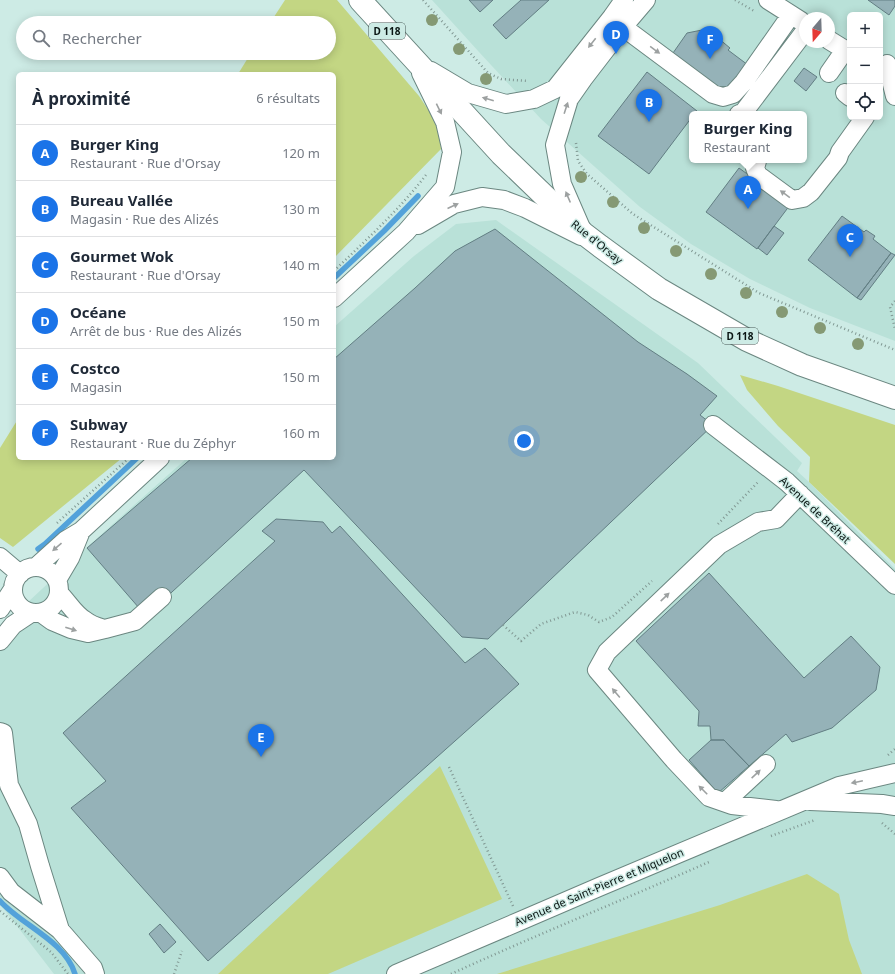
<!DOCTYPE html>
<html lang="fr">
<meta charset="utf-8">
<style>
:root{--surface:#fff;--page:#f6f6f7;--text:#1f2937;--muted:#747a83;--line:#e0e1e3;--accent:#1a73e8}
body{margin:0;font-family:"Noto Sans",sans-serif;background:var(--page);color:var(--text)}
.controls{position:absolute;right:12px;top:12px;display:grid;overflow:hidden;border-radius:6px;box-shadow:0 2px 10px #0003}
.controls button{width:36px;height:36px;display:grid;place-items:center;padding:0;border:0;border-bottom:1px solid var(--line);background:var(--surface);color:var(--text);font:20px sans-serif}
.compass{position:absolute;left:799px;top:12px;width:36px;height:36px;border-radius:50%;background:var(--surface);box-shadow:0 2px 10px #0003;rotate:199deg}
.you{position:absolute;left:524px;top:441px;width:14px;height:14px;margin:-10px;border:3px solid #fff;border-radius:50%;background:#1a73e8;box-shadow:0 0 0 6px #1a73e833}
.badge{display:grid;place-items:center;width:26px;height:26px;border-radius:50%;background:var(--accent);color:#fff;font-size:13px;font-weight:700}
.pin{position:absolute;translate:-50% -33px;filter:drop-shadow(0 1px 2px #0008)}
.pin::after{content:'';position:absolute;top:21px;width:14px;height:12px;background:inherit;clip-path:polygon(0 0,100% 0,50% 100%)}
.popup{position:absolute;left:689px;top:111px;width:118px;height:52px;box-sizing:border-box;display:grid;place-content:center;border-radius:6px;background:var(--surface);filter:drop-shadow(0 1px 3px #0005);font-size:13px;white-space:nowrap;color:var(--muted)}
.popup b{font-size:15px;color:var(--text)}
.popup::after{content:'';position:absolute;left:50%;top:100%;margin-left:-8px;border:8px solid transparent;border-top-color:var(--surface)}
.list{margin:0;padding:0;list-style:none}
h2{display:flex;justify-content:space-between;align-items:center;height:52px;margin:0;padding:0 16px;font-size:17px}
h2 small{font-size:13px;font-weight:400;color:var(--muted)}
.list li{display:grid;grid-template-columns:26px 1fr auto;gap:12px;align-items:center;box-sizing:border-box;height:56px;padding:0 16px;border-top:1px solid var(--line)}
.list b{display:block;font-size:15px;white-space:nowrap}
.list p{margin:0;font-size:13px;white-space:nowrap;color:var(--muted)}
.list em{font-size:13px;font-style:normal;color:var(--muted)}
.icon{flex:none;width:22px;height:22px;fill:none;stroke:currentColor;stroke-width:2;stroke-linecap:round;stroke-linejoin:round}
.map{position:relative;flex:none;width:895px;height:974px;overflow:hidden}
.search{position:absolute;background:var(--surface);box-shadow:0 2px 10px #0003;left:16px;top:16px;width:320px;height:44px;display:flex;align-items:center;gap:10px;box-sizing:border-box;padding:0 14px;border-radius:22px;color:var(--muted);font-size:15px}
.panel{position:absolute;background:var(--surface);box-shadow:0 2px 10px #0003;left:16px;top:72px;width:320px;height:388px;border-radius:6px}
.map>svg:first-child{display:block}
.built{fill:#b9e1d8;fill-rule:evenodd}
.green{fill:#c3d683}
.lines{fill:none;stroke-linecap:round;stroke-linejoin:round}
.stream{stroke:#53a2da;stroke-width:5.5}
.building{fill:#95b2b8;stroke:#627e83}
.minor-casing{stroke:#6b8781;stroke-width:20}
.major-casing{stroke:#6b8781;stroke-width:24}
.path{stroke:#819893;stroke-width:2.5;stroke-dasharray:1 3;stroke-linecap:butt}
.minor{stroke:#fff;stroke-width:18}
.major{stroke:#fff;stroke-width:22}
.tree{fill:#859974}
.oneway{fill:#9da1a1}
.labels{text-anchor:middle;stroke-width:3;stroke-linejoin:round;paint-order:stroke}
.shield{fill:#cdebe5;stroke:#445552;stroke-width:1}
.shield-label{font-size:10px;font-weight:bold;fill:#0a1513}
.street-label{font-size:11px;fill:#0a1513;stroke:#cdebe5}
</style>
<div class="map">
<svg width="895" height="974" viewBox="0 0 895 974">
<rect width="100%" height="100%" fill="#cdebe5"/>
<!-- built -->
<path class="built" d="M432 0H895V341L810 308 750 279 691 244 640 207 541 119 479 52ZM850 15H880V117H850ZM805 18H829V42H805ZM692 114H804V160H692Z
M496 220 698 363 802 463 797 471 809 482 895 569V974H54L0 904V641L13 616 86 548 187 458H334V327L414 256 456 224Z"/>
<!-- green -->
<path class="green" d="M285 0H337L419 96 429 111 439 132 441 149 334 258V74H238L251 53H329V23H270Z
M740 375 778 386 895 425V564L809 482 810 457 778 426 747 390Z
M18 419V458H122L13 547 0 538V448Z
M440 766 502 899 328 974H218Z
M807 874 839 894 849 940 862 974H497L720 905Z"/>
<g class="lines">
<!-- stream -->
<path class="stream" d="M334 278 384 231 418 196
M38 549 45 544 137 458
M0 901C23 926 65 941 75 974"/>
</g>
<!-- building -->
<path class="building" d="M469 0H493L480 12Z
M521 0H549L506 39 493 25Z
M868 0H895V6L889 15Z
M707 29 730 48 728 50 748 65 731 87H718L673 53 687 33Z
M804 68 817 77 806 91 794 81Z
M647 72 697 111 695 114H692V117L649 174 598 136Z
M739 168 790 205 757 249 706 212Z
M842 216 864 232 866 230 875 236 873 239 891 253 857 298 808 260Z
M774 226 784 233 767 255 758 248Z
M495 229 638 342 687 374 717 396 700 415 713 425 488 639 462 637 304 470 146 616 87 548 192 458H334V359L415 288 455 251Z
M891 253 895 255 861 300 857 298Z
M276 519 323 522 332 533 340 526 465 663 485 648 519 684 208 961 71 808 106 781 63 733 275 541 262 531Z
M709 573 804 678 851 636 880 667 876 690 832 728 792 742 786 734 749 766 724 740H711L710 726H698L699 711 636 641Z
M711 740H724L749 766 718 793 689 760Z
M160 924 176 942 164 953 149 934Z"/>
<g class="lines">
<defs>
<path id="minor" d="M768 0 801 21
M623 27 713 94 723 97 733 94 744 82 791 15
M829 40 850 53
M887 64 895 96
M431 71 468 93 506 104 534 99 555 89 612 17 624 0
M829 73 845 50
M845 93 850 97
M739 114 743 113 805 31
M757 161 755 168 758 175 792 200 803 198 811 192 838 158 840 152 865 117
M418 225 454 204 482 197 504 200 525 208 581 236
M582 230 562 184 555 145 569 99 583 79 623 27 646 0
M334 298 406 232 445 187 452 152 445 122 421 73
M713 425 787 482 895 585
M0 557 20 574
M36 567 66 540 81 531 160 458
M13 590a23 23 0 1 1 46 0a23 23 0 1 1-46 0Z
M57 580 70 558 81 531
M59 593C68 602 75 615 86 621 91 625 98 627 104 629
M0 609 13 589
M41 613 52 621 71 629 88 633 105 629 135 621 162 597
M0 641 13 625 31 613
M0 732 3 733 9 785 28 824 40 866 60 930
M810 801 882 804 895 806
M725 802 766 764
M776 810 732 805 709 797 674 760 597 670 607 652 719 545 758 522 776 519 800 494
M0 877 11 892 60 930 93 968 95 974
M396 974 520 921 599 887 839 786 895 773"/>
<path id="major" d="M360 0 501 154 583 233 600 246 659 289 747 340 802 365 895 398"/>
</defs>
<!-- minor casing -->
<use href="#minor" class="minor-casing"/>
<!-- major casing -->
<use href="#major" class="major-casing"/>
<!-- path -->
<path class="path" d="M423 0 488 73 501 79 528 81
M735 0 754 11
M576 143 578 161 587 174 633 214 759 293 895 350
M334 271C366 240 399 210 426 175
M895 301 890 307 895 329
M57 523 129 458
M718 524 759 481
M503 625 521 641 541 624 575 612 588 615 599 622 612 617 652 581
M888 755 895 749
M449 767 513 906
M882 823 895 834
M771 836 815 820
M0 911 51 952 68 974
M174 974 182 951
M451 974C536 935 623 900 709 862"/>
<!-- minor -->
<use href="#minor" class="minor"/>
<!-- major -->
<use href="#major" class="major"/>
</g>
<!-- trees -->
<g class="tree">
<circle cx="432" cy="20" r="6"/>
<circle cx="459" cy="49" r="6"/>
<circle cx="486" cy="79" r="6"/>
<circle cx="581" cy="177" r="6"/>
<circle cx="613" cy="202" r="6"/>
<circle cx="644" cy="228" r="6"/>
<circle cx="676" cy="251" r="6"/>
<circle cx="711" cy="274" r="6"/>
<circle cx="746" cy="293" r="6"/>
<circle cx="782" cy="312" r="6"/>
<circle cx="820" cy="328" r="6"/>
<circle cx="858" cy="344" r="6"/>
</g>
<!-- one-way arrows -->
<defs><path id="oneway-solid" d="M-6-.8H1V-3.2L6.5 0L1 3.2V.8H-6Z"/></defs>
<g class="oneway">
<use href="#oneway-solid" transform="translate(592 43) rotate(128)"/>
<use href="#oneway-solid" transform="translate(655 50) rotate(36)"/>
<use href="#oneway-solid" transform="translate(488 99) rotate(-164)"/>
<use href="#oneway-solid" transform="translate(566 108) rotate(-72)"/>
<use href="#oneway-solid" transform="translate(439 109) rotate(64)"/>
<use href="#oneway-solid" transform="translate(785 194) rotate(-144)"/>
<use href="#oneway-solid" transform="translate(568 197) rotate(-113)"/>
<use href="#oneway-solid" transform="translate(453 206) rotate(-24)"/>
<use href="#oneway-solid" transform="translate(57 547) rotate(139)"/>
<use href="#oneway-solid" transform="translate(665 597) rotate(-44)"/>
<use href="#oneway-solid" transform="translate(71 629) rotate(18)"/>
<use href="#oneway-solid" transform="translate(616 693) rotate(-130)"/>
<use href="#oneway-solid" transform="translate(756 774) rotate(-43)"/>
<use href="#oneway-solid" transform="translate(857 782) rotate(168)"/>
<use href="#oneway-solid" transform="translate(703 790) rotate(-135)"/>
</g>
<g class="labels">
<!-- shield labels -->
<g class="shield">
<rect x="369" y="23" width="36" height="16" rx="3"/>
<rect x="722" y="328" width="36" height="16" rx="3"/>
</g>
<g class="shield-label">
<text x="387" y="35">D 118</text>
<text x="740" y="340">D 118</text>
</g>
<!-- street labels -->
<g class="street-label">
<text transform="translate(597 242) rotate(39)" y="4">Rue d'Orsay</text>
<text transform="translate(815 510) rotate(43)" y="4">Avenue de Bréhat</text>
<text transform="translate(599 887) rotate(-23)" y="4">Avenue de Saint-Pierre et Miquelon</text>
</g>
</g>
</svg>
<div class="controls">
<button>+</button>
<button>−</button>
<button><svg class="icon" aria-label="locate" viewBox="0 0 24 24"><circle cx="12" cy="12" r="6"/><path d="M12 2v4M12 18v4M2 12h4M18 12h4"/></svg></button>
</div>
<svg class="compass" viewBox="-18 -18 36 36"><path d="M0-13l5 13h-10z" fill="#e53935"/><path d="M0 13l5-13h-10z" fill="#747a83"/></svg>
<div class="you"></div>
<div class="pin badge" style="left:748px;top:209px">A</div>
<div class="popup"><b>Burger King</b>Restaurant</div>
<div class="pin badge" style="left:649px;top:122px">B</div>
<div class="pin badge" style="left:850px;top:257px">C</div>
<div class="pin badge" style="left:616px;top:54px">D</div>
<div class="pin badge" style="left:261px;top:757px">E</div>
<div class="pin badge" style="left:710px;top:59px">F</div>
<div class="search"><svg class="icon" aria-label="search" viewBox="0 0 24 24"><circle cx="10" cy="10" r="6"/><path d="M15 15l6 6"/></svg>Rechercher</div>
<section class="panel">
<h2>À proximité<small>6 résultats</small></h2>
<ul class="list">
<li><span class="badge">A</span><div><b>Burger King</b><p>Restaurant · Rue d'Orsay</p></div><em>120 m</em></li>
<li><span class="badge">B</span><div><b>Bureau Vallée</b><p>Magasin · Rue des Alizés</p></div><em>130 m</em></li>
<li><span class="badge">C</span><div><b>Gourmet Wok</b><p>Restaurant · Rue d'Orsay</p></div><em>140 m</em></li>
<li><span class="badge">D</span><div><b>Océane</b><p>Arrêt de bus · Rue des Alizés</p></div><em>150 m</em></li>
<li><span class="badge">E</span><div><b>Costco</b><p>Magasin</p></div><em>150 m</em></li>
<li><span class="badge">F</span><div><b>Subway</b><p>Restaurant · Rue du Zéphyr</p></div><em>160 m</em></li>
</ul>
</section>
</div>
